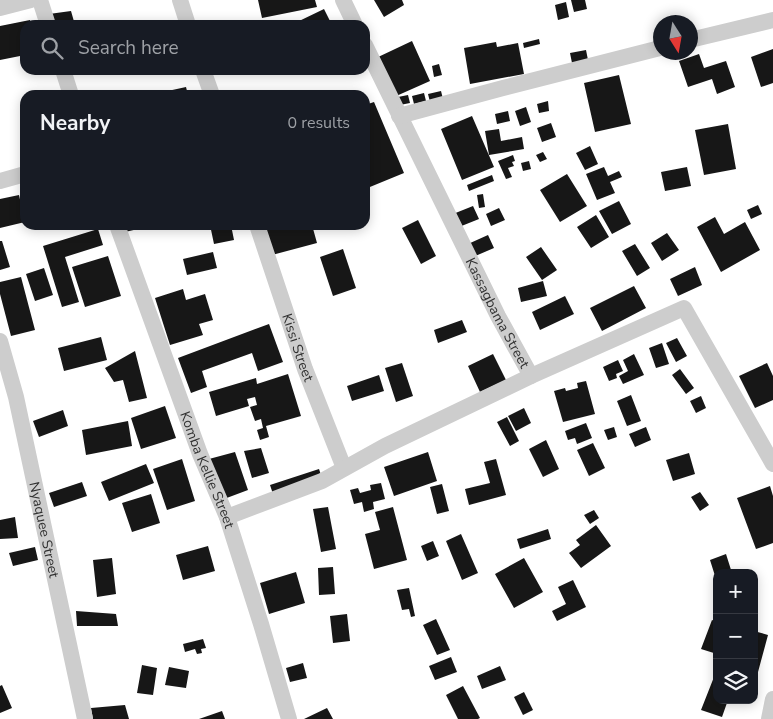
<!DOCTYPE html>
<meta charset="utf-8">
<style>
:root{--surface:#171b24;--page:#242831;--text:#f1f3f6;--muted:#9ea1a6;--line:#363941}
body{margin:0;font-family:"Nunito Sans",sans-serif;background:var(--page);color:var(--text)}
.controls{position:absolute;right:15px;bottom:15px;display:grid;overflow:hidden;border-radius:10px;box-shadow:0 2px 12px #0003}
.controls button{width:45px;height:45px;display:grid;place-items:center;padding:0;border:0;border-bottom:1px solid var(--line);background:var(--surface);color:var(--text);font:25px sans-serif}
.compass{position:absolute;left:653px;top:15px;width:45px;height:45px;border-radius:50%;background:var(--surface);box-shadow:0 2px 12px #0003;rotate:169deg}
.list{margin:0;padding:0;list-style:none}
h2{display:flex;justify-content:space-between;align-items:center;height:65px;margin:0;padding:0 20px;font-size:21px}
h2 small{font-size:16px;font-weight:400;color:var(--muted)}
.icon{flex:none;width:28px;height:28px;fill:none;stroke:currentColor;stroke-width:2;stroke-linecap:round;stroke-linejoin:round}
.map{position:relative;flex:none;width:773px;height:719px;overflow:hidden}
.search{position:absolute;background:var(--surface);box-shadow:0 2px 12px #0003;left:20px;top:20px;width:350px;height:55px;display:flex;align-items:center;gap:12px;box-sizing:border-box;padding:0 18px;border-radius:15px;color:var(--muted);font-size:19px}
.panel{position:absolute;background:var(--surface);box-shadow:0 2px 12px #0003;left:20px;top:90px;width:350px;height:140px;border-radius:15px}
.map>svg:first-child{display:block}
.building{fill:#171717}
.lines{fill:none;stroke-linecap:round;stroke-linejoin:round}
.minor{stroke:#cdcdcd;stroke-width:16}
.labels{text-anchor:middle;stroke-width:5;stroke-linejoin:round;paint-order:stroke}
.street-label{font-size:14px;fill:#303030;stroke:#fff}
</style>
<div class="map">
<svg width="773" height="719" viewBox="0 0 773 719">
<rect width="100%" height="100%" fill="#fff"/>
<!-- building -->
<path class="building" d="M258 0H315L317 7 262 18Z
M374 0H402L404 5 384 17Z
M571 0H585L587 9 574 12Z
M566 2 569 17 558 20 555 5Z
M324 9 332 25H296L295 23Z
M71 11 75 25H52L49 14Z
M30 20 31 25H25V55L0 60V26Z
M539 39 540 44 524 48 523 43Z
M412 41 430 81 394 97 376 58Z
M496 42 497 47 518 43 524 74 470 84 464 48Z
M773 49V83L761 87 751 57Z
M586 50 588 60 572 63 570 53Z
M699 54 704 68 726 61 735 87 717 94 712 79 688 87 679 61Z
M439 64 442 75 434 77 432 66Z
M619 75 631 124 595 132 584 83Z
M186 87 188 95H154V94Z
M441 91 443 99 430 102 428 94Z
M424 93 426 101 414 104 412 96Z
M408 95 410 103 400 105 398 97Z
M548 101 549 111 539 113 537 104Z
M374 102 404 173 365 189V105Z
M526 107 531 122 520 126 515 111Z
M508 111 510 121 497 124 495 114Z
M472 116 494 167 462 180 441 129Z
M551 123 556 137 542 142 537 128Z
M728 124 736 169 704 175 695 130Z
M499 129 501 141 522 137 524 149 489 155 485 131Z
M590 146 598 164 585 170 576 153Z
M543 152 547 159 540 162 536 155Z
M513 155 515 161 512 162 514 166 508 168 512 177 506 179 498 161Z
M529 161 531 169 523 171 521 163Z
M604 167 608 176 619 171 622 177 610 182 615 193 597 200 586 174Z
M687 167 691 186 665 191 661 172Z
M567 174 587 206 560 222 540 190Z
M492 175 494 181 469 191 467 185Z
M483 194 485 207 479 208 477 195Z
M19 195 25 222 0 228V199Z
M619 201 631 224 612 234 599 211Z
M758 205 762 214 751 219 747 210Z
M473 206 479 219 459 227 453 214Z
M499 208 505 220 491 226 486 214Z
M596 215 609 237 591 248 577 227Z
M715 217 724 234 745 222 760 250 721 272 697 227Z
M418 220 436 256 421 264 402 228Z
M124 225H151V226L125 232Z
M210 225H231L234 240 214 244Z
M264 225H296L297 229 312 225 317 243 272 255Z
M98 229 103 245 65 257 79 302 62 307 43 246Z
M667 233 679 250 662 261 651 243Z
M488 235 494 248 473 257 468 244Z
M0 241H2L10 267 0 270Z
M635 244 650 268 637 276 622 251Z
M541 247 557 270 542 280 526 257Z
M343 249 356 288 333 296 320 257Z
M213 252 217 268 187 275 183 259Z
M108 256 121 296 85 307 72 267Z
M695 267 702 285 678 296 670 279Z
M44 268 53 295 35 301 26 274Z
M21 277 35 330 11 336 0 294V282Z
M543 281 547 296 521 302 518 288Z
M634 286 646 308 602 331 590 308Z
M183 289 186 300 205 294 213 320 199 324 203 335 170 345 155 298Z
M565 296 574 314 540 330 532 312Z
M462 320 467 332 438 343 434 330Z
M269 324 283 362 258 371 252 353 202 371 207 387 191 393 178 358Z
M101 337 107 360 64 371 58 348Z
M677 338 687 356 676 362 666 343Z
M662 343 669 364 656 368 649 348Z
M135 351 147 398 129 402 123 380 114 382 105 368Z
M493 354 506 380 480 392 468 366Z
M634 354 644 375 623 384 619 376 628 371 623 360Z
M618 360 623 371 616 374 617 378 609 381 603 367Z
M402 363 413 396 396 402 385 368Z
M767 363 773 376V400L755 408 739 376Z
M680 369 694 388 686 394 672 375Z
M288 374 301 416 266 426 269 437 260 440 257 430 263 428 261 419 255 421 250 407 257 405 255 397 247 399 249 406 216 416 209 392 256 378 257 384Z
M379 375 384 391 352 401 347 386Z
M586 381 595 414 563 422 554 391 565 388 566 391 578 388 577 383Z
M631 395 641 421 627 426 617 401Z
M701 396 706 408 696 413 690 401Z
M165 406 176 438 141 449 131 418Z
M524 408 531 423 516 431 508 416Z
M63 410 68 426 39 437 33 421Z
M507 417 519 441 510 446 497 422Z
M128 421 132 446 86 455 82 430Z
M586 423 592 438 577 444 575 438 568 440 565 431Z
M614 427 617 437 608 440 604 430Z
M646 427 651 440 635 447 629 434Z
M546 440 559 469 543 477 529 449Z
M593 443 605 468 589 476 577 450Z
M261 448 269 473 252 478 244 451Z
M235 452 248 490 224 499 209 459Z
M428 452 437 481 394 496 384 467Z
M689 453 695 474 673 481 666 460Z
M182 459 195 501 167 510 153 469Z
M496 459 506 495 469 505 465 489 490 483 484 462Z
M146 464 154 483 109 501 101 482Z
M319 469 322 478 273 494 270 485Z
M82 482 87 496 54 507 49 493Z
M381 483 385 499 373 502 374 509 364 512 362 502 354 504 350 490 358 488 360 493 371 490 370 485Z
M442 484 449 511 437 514 430 487Z
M770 486 773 496V543L756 549 737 498Z
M700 492 709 505 700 511 691 497Z
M151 494 160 523 132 532 122 503Z
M328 507 336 549 321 552 313 509Z
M393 507 407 560 374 569 365 534 380 530 375 512Z
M594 510 599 518 590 524 584 515Z
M15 517 18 538 0 539V520Z
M596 525 611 546 581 568 569 553 580 545 576 540Z
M548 529 551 539 520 549 517 539Z
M461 534 478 573 462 580 446 541Z
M433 541 439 556 427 561 421 546Z
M208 546 215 571 183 580 176 555Z
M35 547 38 560 13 566 9 553Z
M726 554 732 573H717L716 579 710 560Z
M112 558 116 594 97 597 93 560Z
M524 558 543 592 514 608 495 574Z
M333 567 335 594 319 595 318 568Z
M296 572 305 603 269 614 260 583Z
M573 580 586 607 557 621 552 611 566 604 558 587Z
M409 588 415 616 411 617 409 609 402 610 397 590Z
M76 611 116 614 118 626H77Z
M347 614 350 641 333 643 330 616Z
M436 619 450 650 437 655 423 625Z
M712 620 717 622V654L701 649Z
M754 631 768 635 758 672 754 671Z
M203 639 206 648 201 649 202 653 197 654 195 649 185 652 183 644Z
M451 657 457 672 435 680 429 666Z
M303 663 307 678 290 682 286 668Z
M142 665 157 668 153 695 137 693Z
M500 666 506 680 482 689 477 676Z
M169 667 189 671 186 688 165 685Z
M714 677 717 678V700H728L722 717 701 710Z
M2 685 12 708 0 713V686Z
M463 686 480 718 478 719H458L446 695Z
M524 692 533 710 523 715 514 697Z
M125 705 129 719H93L91 708Z
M327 708 333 719H304Z
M222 711 225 719H199Z"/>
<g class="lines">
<!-- minor -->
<g class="minor">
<path d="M40 0 48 25"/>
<path d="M180 0 188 25"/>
<path d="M343 0 355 25"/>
<path d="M0 8 31 0"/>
<path d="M690 40 773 20"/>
<path id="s1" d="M365 45 498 316 531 376"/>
<path d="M63 70 71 95"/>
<path d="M203 70 212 95"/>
<path d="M399 116 503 88 660 48"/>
<path d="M0 181 25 174"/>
<path id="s2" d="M117 225 200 454 227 517 261 624 289 719"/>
<path id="s3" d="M257 225 305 369 344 468"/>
<path id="s4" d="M0 341 16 397 85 719"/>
<path d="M227 517 322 481 385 446 531 376 684 308 773 464"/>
<path d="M769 719 773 699"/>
</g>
</g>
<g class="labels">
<!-- street labels -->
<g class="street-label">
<text dy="5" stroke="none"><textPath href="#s1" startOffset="299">Kassagbama Street</textPath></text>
<text dy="5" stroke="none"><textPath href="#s3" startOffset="129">Kissi Street</textPath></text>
<text dy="5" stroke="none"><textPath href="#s2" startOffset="261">Komba Kellie Street</textPath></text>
<text dy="5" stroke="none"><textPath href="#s4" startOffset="194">Nyaquee Street</textPath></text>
</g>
</g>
</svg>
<div class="controls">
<button>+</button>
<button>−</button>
<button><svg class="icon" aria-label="layers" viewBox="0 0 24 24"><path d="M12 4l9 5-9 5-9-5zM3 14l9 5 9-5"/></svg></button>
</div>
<svg class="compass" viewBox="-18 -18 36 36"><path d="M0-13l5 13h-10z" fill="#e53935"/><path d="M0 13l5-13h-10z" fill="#9ea1a6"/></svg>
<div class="search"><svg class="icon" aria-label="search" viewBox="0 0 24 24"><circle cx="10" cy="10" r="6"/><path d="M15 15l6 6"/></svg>Search here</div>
<section class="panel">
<h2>Nearby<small>0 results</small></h2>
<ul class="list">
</ul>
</section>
</div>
